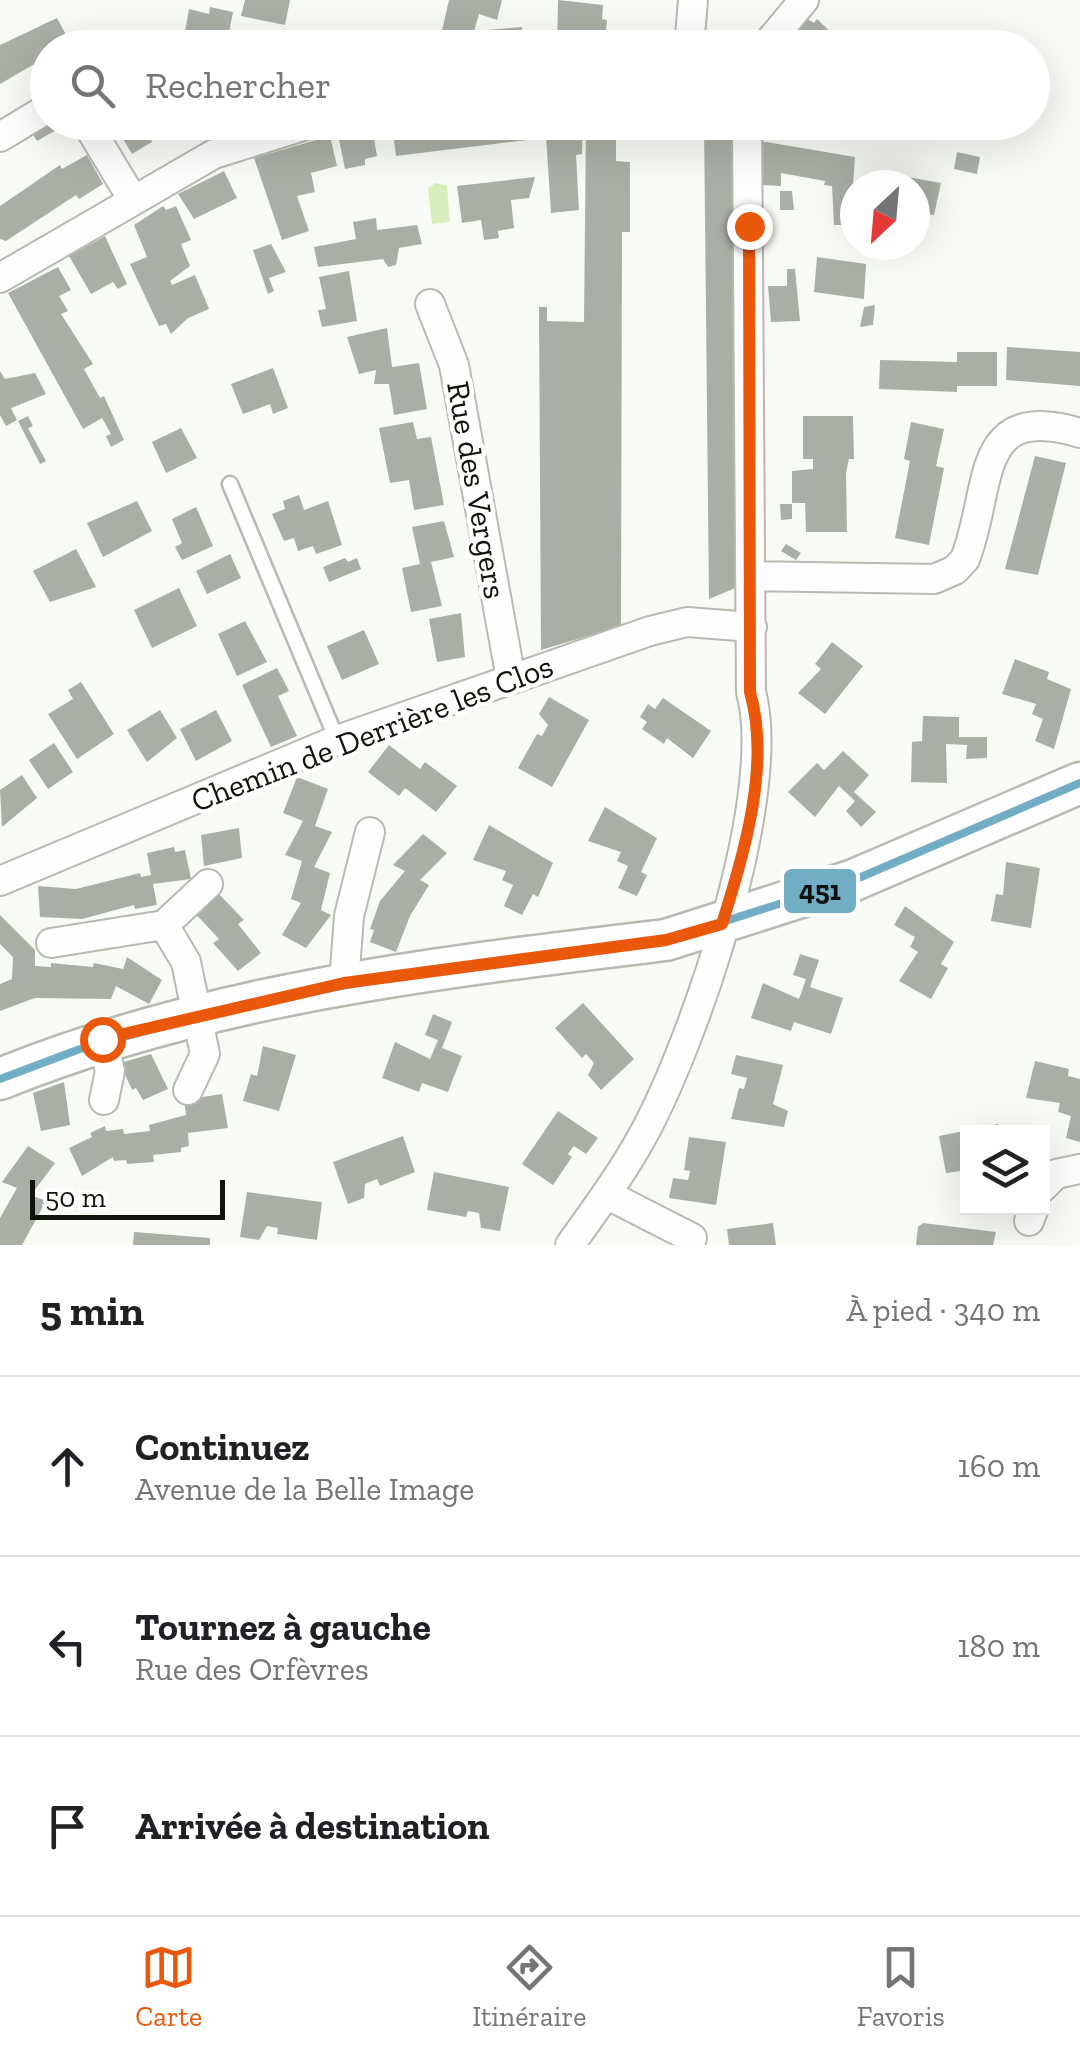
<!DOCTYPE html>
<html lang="fr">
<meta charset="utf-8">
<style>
:root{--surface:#fff;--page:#f2f2f2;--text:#202124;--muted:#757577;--line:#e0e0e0;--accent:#ea580c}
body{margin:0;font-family:"Zilla Slab",serif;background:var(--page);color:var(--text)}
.controls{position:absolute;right:30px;bottom:30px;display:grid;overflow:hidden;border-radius:0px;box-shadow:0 10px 40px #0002}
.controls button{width:90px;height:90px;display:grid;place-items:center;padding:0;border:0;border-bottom:2px solid var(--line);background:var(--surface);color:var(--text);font:50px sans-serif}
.compass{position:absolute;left:840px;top:170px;width:90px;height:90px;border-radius:50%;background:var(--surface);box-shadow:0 10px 40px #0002;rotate:206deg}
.scale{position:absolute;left:30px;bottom:25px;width:195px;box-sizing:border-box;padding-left:10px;border:5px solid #0f1309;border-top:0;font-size:28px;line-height:35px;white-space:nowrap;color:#0f1309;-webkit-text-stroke:8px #fff;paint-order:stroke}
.stop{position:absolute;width:30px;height:30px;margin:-22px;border:8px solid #ea580c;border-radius:50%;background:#fff}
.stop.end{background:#ea580c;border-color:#fff;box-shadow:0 2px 10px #0008}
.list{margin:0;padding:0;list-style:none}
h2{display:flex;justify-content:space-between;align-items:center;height:130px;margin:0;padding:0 40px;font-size:42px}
h2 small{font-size:32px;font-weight:400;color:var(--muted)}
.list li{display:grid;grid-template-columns:65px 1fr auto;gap:30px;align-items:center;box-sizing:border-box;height:180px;padding:0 40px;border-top:2px solid var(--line)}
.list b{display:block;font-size:38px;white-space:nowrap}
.list p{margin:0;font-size:32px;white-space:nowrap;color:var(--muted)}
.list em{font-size:32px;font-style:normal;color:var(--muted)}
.icon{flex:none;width:55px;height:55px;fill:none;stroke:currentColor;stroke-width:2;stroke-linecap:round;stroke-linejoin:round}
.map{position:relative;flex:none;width:1080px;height:1245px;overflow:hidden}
.search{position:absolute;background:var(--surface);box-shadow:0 10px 40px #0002;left:30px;right:30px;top:30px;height:110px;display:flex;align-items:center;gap:25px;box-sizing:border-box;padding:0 35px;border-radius:55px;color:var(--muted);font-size:38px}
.sheet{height:670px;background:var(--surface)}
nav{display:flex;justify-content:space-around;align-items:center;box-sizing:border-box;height:140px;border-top:2px solid var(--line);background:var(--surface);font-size:28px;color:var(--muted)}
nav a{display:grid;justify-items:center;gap:5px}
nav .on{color:var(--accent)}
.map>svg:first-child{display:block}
.water{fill:#d7f0bb}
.building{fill:#aaafa6}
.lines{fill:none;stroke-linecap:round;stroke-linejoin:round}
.lane-casing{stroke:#b7bab2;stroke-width:19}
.street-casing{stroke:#b7bab2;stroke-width:32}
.secondary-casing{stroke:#b7bab2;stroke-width:45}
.lane{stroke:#fefefe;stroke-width:14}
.street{stroke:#fefefe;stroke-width:28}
.secondary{stroke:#fefefe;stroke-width:40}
.bus-1-casing{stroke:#fff;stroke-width:15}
.bus-1{stroke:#71adc5;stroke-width:8}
.route{stroke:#ea580c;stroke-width:12}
.labels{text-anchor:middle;stroke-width:9;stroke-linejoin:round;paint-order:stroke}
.street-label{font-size:32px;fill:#0f1309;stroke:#fff}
.line-badge{stroke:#fff;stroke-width:4}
.pale-badge-label{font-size:28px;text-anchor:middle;font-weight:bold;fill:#111}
</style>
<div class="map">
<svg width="1080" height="1245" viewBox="0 0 1080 1245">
<rect width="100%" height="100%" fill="#f8fbf5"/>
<!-- water -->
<path class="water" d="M436 183 447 186 450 222 432 224 428 188Z"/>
<!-- building -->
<path class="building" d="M245 0H290L285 25 241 16Z
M449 0H502L497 20 479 14 469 48H438Z
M558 0 603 5 602 19 607 20 604 48H557Z
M210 7 233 12 226 48H182L189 9 209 14Z
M804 17 814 23 817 19 842 43 846 38 860 48H805L791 38Z
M57 18 73 48H48V63L41 67 38 62 0 84V45Z
M522 27 523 48H489L487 30Z
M114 32 124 48H87Z
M46 122H70L37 141 31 131Z
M113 122H155L158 126 147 133 152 142 132 154Z
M524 122 527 140 396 156 392 124Z
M583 122 582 154 576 155 579 210 551 213 546 136 564 135 563 123Z
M586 122H616V161L630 162V232H622L621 626 541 650 539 307H547V321L584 322Z
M704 122H739L738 587 709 599Z
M372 127 377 156 365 159V165L345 169 338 134Z
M330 136 337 166 311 173 315 192 297 196 309 231 282 240 254 158Z
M761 141 855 157 850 225H834L832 186 824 185 825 181 781 173V186L761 185Z
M957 152 980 157 977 174 954 169Z
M87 155 103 184 79 199 76 195 6 241 0 239V206L60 165 62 169Z
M224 171 237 198 194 219 178 194Z
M902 176 941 183 934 215 915 212V185H893Z
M535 177 529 198 511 200 514 228 498 231 499 238 484 240 481 220 462 223 457 186Z
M780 191H792L794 210H780Z
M163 206 166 210 176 206 191 240 181 244 190 266 170 281 172 285 195 275 209 309 188 318 171 334 166 324 159 326 130 264 147 257 134 225Z
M376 218 377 230 417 225 422 244 399 248 396 265 388 267 383 259 318 267 314 247 356 239 353 222Z
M105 236 127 284 118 289 113 282 91 294 69 256Z
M271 244 286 272 269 278 274 291 268 294 253 250Z
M817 257 866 264 864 299 814 292Z
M58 267 71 290 59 296 68 311 61 314 93 364 84 369 100 398 104 396 124 440 111 447 106 436 111 434 102 418 83 429 8 293Z
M787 269H795L800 321 771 322 768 286H787Z
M349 271 357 321 322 327 318 310 326 309 319 277Z
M875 305 873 325 860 327 864 307Z
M387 328 392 367 419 363 427 409 394 415 389 384H374L376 370 359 374 347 337Z
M1007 347 1080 352V386L1006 380Z
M957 352H997V386H957V392L879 389 880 360 957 362Z
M273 368 288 408 273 414 270 404 243 414 231 384Z
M0 371 5 379 35 373 46 394 11 408 17 420 6 426 0 415Z
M28 416 33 426 28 428 46 461 40 464 18 421Z
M803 416H853L854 459H849L846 472 847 532H806L805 503H792V471L813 469V459H803Z
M413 422 417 439 431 437 444 505 414 510 409 480 390 483 379 428Z
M911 422 944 429 936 466 944 468 929 545 895 538 910 461 904 459Z
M181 428 197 458 166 473 152 442Z
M1035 456 1066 463 1038 575 1005 569Z
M299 495 304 510 328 501 342 545 316 554 313 546 298 551 294 538 284 541 272 514 285 509 283 501Z
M137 501 152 531 103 557 87 523Z
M780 504H792V519L781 520Z
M196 507 213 546 182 560 175 547 182 543 172 519Z
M444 521 454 557 431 562 442 606 411 612 402 568 420 564 412 527Z
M786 544 801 553 796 560 781 551Z
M76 549 96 587 50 602 33 571Z
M230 554 241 578 207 594 196 571Z
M345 558 348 562 357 558 361 569 329 582 323 567Z
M179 588 197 626 152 648 134 610Z
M461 613 465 657 437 662 429 619Z
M245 621 267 662 237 676 218 634Z
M364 630 379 664 342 680 327 646Z
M832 642 863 666 825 714 798 693 821 669 815 664Z
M1015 659 1049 672 1047 679 1071 689 1054 749 1035 741 1043 719 1032 714 1036 704 1002 694Z
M277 668 289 691 278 696 297 736 271 747 242 685Z
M81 682 114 734 77 759 48 714 73 699 68 690Z
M549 697 589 720 552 787 518 768 537 734 542 736 548 725 539 714Z
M663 698 711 731 693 758 667 738 664 744 642 729 647 722 640 717 648 704 655 709Z
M160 710 177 738 147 762 127 730Z
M216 710 232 741 196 761 180 729Z
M923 716 959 717V737H987V758L966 759 967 745 946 744 947 783 911 782 912 742 922 741Z
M54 743 73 772 48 789 29 760Z
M389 745 420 769 425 762 457 786 436 812 405 788 399 796 368 772Z
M843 751 869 775 854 792 876 812 861 827 846 811 855 801 839 786 815 817 788 792 817 763 824 770Z
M22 775 37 798 2 827 0 790Z
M297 777 328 789 315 826 332 832 314 867 330 873 321 910 331 915 306 948 282 935 301 903 291 899 302 861 285 855 303 821 283 813Z
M605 807 657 838 641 872 647 875 637 896 618 888 628 866 617 861 621 852 588 841Z
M489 825 553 863 538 897 533 894 522 915 504 906 513 885 502 880 506 871 473 860Z
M239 828 242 858 204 866 201 835Z
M423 834 447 853 420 880 429 885 410 916 396 952 370 942 374 930 370 929 380 901 405 871 393 865Z
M174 847 175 852 185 850 191 879 153 884 157 905 135 909 134 905 82 919 40 917 38 886 76 889 140 873 141 877 151 875 147 853Z
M1006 862 1040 868 1031 928 991 921 996 894 1003 895Z
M217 892 244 920 238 924 261 953 238 971 213 943 219 939 193 911Z
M905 906 954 942 941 964 948 968 931 999 899 981 918 952 910 947 915 937 894 925Z
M0 915 35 950V966L51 967V963L93 967 94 963 123 969 127 957 162 980 149 1004 116 986 111 999 35 998 0 1011V984L12 979 13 957 0 944Z
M800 954 819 960 810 987 843 998 831 1034 794 1022 791 1031 751 1018 763 983 799 999 806 979 793 975Z
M583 1003 634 1059 601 1090 588 1075 594 1063 586 1054 582 1058 555 1028Z
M433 1014 452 1022 442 1048 462 1056 448 1092 422 1083 419 1092 382 1078 395 1042 430 1059 438 1040 425 1035Z
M263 1046 296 1055 279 1111 243 1101 251 1074 257 1076Z
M151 1054 168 1089 143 1100 136 1088 132 1090 120 1063Z
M736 1055 783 1065 773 1104 788 1111 784 1127 731 1119 739 1088 744 1089 747 1078 731 1074Z
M1035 1061 1069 1069 1068 1076 1080 1079V1142L1066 1138 1071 1116 1058 1112 1060 1103 1026 1098Z
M64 1082 70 1125 41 1131 33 1093Z
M222 1094 228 1128 188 1133 189 1146 181 1148V1152L153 1155 154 1162 127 1164 126 1160 114 1161 113 1157 82 1176 69 1148 92 1137 90 1133 105 1126 106 1131 123 1129 124 1134 150 1131 149 1125 186 1115 184 1100Z
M558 1111 598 1138 586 1154 574 1146 568 1154 572 1157 553 1185 522 1164Z
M998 1124 999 1132H968V1170L946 1173 939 1136Z
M403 1136 415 1172 380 1186 377 1179 365 1184 364 1198 348 1204 333 1162Z
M689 1137 726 1142 716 1205 669 1198 673 1178 688 1180 690 1171 684 1170Z
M28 1146 55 1163 31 1195 46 1201 22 1245H0V1218L17 1188 2 1182Z
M434 1172 509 1187 500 1231 481 1228 479 1213 468 1211 466 1217 427 1210Z
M247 1192 322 1202 317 1240 277 1234 278 1228 267 1226 259 1240 240 1237Z
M773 1223 776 1245H729L727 1229Z
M923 1223 996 1232 993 1245H916L918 1227Z
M134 1232 210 1238V1245H133Z"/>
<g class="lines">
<defs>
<path id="lane" d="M230 484 337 740"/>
<path id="street" d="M689 48 693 0
M764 48 804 0
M86 122 133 200
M0 137 48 108
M0 278 214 154 316 122
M430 304 454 365 511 679
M750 576 934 579 955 570 965 559C993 489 972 400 1080 433
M0 881 337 740 650 631 687 622 752 627
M164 925 186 962 205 1054 188 1090
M51 943 164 925 208 884
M344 983 349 916 370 832
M102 1039 110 1071 104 1100
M1042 1188 1056 1174 1080 1169
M606 1194 692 1238
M1029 1221 1034 1208
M570 1245C595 1210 621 1175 642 1137 694 1043 779 795 751 692L747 122"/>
<path id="secondary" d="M0 1079C212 993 441 967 666 940L854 880 1080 783"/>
</defs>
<!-- lane casing -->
<use href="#lane" class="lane-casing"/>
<!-- street casing -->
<use href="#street" class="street-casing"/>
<!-- secondary casing -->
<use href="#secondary" class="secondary-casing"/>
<!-- lane -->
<use href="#lane" class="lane"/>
<!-- street -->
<use href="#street" class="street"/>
<!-- secondary -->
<use href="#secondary" class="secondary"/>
<defs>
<path id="bus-1" d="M0 1079 80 1049 245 1004 412 973 666 940 854 880 1080 783"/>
</defs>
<!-- bus-1 casing -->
<use href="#bus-1" class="bus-1-casing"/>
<!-- bus-1 -->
<use href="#bus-1" class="bus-1"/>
</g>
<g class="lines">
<!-- route -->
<path class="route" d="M102 1039 344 983 666 940 722 924C744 853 771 765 750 692L749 226"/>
</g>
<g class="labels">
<!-- street labels -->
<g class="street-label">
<text transform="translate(477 490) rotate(80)" y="11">Rue des Vergers</text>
<text transform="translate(372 733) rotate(-21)" y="11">Chemin de Derrière les Clos</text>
</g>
</g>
<rect class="line-badge" x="782" y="867" width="76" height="48" rx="10" fill="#71adc5"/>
<g class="pale-badge-label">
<text x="820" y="900">451</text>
</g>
</svg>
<div class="controls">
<button><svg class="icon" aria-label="layers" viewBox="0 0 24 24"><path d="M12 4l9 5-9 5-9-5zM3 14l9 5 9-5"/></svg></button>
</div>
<svg class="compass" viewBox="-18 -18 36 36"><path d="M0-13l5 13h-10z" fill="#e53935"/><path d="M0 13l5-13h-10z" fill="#757577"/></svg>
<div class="scale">50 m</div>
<div class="stop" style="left:102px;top:1039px"></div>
<div class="stop end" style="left:749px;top:226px"></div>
<div class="search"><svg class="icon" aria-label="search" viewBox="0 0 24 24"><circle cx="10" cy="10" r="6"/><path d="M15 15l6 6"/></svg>Rechercher</div>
</div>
<section class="sheet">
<h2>5 min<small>À pied · 340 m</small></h2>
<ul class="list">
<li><svg class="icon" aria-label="ahead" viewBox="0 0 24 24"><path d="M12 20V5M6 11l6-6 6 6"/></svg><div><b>Continuez</b><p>Avenue de la Belle Image</p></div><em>160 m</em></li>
<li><svg class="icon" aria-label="left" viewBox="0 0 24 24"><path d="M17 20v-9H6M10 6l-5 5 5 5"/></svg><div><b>Tournez à gauche</b><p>Rue des Orfèvres</p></div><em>180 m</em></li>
<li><svg class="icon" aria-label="arrive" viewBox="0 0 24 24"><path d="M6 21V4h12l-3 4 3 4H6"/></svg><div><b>Arrivée à destination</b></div></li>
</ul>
</section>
<nav>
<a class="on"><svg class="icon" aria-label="map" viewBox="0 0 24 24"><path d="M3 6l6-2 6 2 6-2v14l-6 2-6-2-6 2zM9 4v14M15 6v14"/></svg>Carte</a>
<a><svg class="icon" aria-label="directions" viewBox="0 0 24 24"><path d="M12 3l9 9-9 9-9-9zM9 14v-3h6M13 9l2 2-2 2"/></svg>Itinéraire</a>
<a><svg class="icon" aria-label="saved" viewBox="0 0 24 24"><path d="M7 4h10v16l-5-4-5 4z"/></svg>Favoris</a>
</nav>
